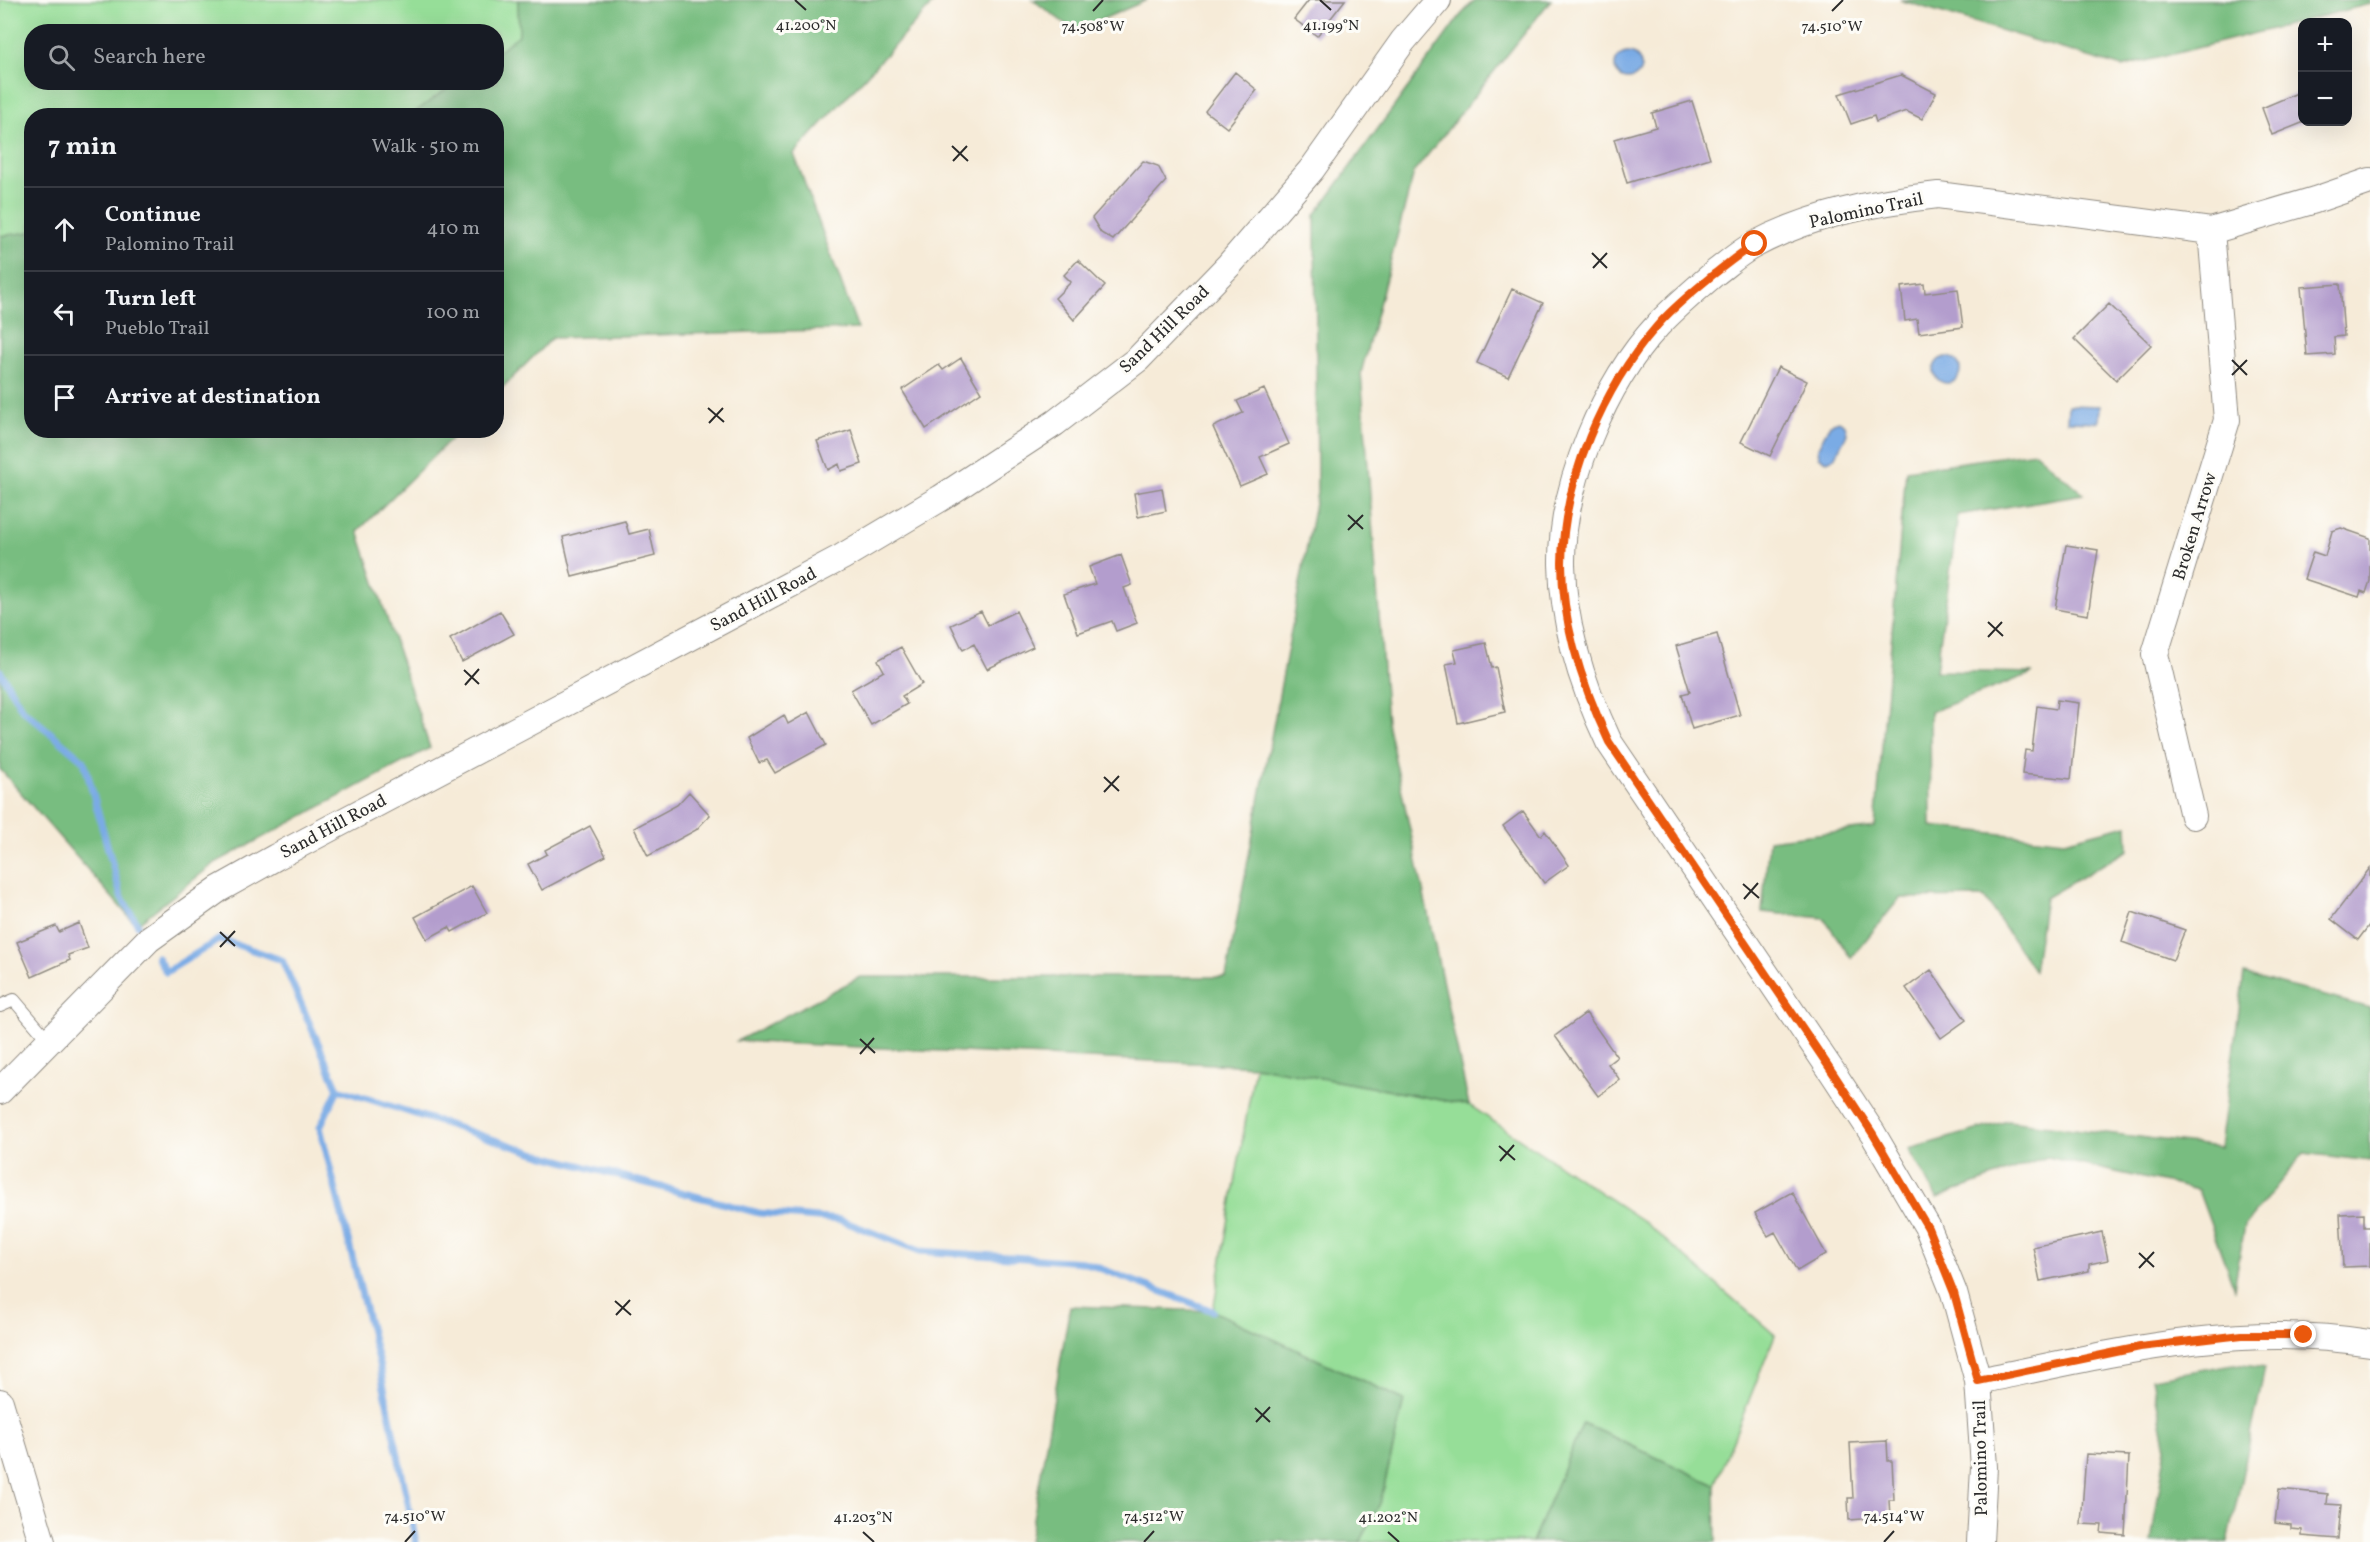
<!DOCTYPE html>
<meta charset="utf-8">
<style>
:root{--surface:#171b24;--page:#242831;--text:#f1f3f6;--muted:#9ea1a6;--line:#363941}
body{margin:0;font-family:Vollkorn,serif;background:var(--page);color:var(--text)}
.controls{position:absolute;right:18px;top:18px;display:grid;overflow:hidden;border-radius:12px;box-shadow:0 6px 24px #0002}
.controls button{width:54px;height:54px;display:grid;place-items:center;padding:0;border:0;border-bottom:2px solid var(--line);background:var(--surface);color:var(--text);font:30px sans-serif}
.stop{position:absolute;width:18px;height:18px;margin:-14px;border:4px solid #ea580c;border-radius:50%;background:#fff}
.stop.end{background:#ea580c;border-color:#fff;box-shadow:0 2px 6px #0008}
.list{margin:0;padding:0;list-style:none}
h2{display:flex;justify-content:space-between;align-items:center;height:78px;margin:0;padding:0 24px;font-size:26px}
h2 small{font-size:20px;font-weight:400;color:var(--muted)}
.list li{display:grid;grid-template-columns:39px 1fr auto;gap:18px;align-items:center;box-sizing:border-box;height:84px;padding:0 24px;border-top:2px solid var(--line)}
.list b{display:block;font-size:22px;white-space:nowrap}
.list p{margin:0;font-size:20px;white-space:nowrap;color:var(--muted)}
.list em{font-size:20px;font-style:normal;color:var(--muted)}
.icon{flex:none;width:33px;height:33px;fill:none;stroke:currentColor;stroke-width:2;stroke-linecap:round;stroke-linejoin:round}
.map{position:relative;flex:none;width:2370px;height:1542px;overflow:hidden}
.search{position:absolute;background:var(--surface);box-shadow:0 6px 24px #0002;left:24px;top:24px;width:480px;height:66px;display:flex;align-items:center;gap:15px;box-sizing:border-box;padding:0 21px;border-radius:24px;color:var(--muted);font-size:22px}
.panel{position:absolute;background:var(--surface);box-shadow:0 6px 24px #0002;left:24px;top:108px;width:480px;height:330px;border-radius:24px}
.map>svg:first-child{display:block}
.green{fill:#96de98;stroke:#608462;stroke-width:1.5}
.forest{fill:#78bd80;stroke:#527456;stroke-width:1.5}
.water{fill:#7aabe5;stroke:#526b88;stroke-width:1.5}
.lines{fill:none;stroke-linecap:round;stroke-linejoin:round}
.stream{stroke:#7aabe5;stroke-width:7}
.building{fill:#b39dcd}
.service-casing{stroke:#908b82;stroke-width:14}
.minor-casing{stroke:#908b82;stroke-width:28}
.service{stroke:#fff;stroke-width:12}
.minor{stroke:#fff;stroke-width:26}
.route{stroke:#ea580c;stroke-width:8}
.ticks{fill:none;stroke:#2b2b2b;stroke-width:2}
.labels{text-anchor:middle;stroke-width:6;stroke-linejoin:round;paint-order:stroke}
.street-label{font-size:18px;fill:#2b2b2b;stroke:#fdfcf7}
.ticks-label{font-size:15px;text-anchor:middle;fill:#2b2b2b;stroke:#fdfcf7;stroke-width:6;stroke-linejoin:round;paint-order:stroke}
</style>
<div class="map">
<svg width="2370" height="1542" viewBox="0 0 2370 1542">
<rect width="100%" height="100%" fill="#fdfcf7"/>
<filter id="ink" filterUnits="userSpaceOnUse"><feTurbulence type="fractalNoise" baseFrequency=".0167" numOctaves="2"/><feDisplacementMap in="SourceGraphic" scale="12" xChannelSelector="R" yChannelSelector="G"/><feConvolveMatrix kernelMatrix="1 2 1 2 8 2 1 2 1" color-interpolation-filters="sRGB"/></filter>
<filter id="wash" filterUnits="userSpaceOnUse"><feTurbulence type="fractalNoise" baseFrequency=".008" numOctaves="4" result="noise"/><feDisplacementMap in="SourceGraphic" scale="24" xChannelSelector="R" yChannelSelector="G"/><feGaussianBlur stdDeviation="1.35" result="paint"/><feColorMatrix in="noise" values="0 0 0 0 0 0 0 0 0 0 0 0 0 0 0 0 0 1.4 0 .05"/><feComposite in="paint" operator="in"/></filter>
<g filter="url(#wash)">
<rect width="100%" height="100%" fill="#f6ebd8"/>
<!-- green -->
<path class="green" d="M0 0H518L519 36 497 52 496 32H32V82L455 83 411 115 32 116 31 232 0 236Z
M1255 1066 1469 1105 1643 1221 1775 1335 1715 1485 1583 1423 1532 1542H1359L1380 1504 1404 1400 1213 1311Z"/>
<!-- forest -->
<path class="forest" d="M518 0H936L794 154 858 329 552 338 497 393 496 116 411 115 455 83 496 82 497 52 519 35Z
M1033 0H1147L1075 31Z
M1475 0H1551L1414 172 1361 373 1387 722 1469 1105 1255 1066 737 1041 860 977H1226L1317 493 1315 215 1460 16Z
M1900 0H2370V4L2122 67Z
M31 232 32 430 459 431 358 531 430 748 215 863 136 925 0 769V236Z
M2035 452 2083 494 1958 515 1936 671 2033 673 1930 712 1931 826 2064 841 2127 825 2128 850 2045 898 2034 971 1984 897 1900 898 1851 958 1824 918 1762 912 1769 840 1875 827 1906 470Z
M2244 974 2370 1008V1161L2304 1153 2245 1225 2234 1288 2198 1190 2047 1157 1937 1198 1909 1149 2008 1121 2220 1147Z
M1070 1306 1213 1311 1404 1400 1380 1504 1359 1542H1029Z
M2234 1364 2265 1368 2228 1542H2151L2166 1447 2152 1378Z
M1583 1423 1715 1485 1716 1542H1532Z"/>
<!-- water -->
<path class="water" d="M1615 66a13 13 0 1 1 26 0a13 13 0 1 1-26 0Z
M1934 370a13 13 0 1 1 26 0a13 13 0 1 1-26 0Z
M2068 405 2100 406 2099 422 2067 421Z
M1839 421 1845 425 1847 434 1834 458 1827 461 1819 457 1818 448 1830 424Z"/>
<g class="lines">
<!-- stream -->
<path class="stream" d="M0 671 22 709 84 761 121 896 138 925
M157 957 166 972 220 939 282 960 338 1089 541 1155 759 1213 840 1220 920 1251 1083 1262 1213 1311
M338 1089 320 1127 380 1368 416 1542"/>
</g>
<g id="blocks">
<!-- building -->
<path class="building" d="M1309 0H1345L1317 36 1294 19Z
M1235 72 1257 90 1227 128 1205 111Z
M1901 75 1936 93 1922 119 1906 111 1876 122 1874 116 1851 124 1839 94Z
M2302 91V123L2272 135 2262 108Z
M1692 101 1710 158 1627 183 1614 139 1656 127 1652 113Z
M1143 161 1158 166 1166 181 1113 240 1101 233 1092 218Z
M1078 260 1105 286 1074 320 1055 298 1071 282 1064 275Z
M1924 284 1925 293 1958 289 1963 327 1919 333 1917 319 1905 321 1901 287Z
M2340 284 2344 336 2334 337 2335 354 2307 356 2301 287Z
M1512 289 1543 303 1508 377 1477 363Z
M2109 304 2151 345 2116 380 2074 339Z
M961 358 981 392 926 429 902 390 939 365 943 370Z
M1778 367 1807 381 1770 456 1741 442Z
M1264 389 1289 444 1260 457 1268 474 1240 486 1213 427 1243 413 1237 401Z
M851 430 862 464 841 471 839 464 828 470 817 441Z
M1162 488 1166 511 1138 517 1134 493Z
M625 521 629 534 649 529 655 556 572 577 563 537Z
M2341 528 2370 538V581L2366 593 2361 591 2359 597 2304 579 2313 552 2325 556 2332 531Z
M2066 545 2098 550 2088 615 2055 609Z
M1121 555 1132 585 1124 588 1137 623 1116 631 1112 621 1078 633 1064 594 1095 584 1089 567Z
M500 611 514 634 462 662 450 639Z
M981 611 988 625 1016 611 1033 647 987 669 974 644 963 650 951 625Z
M1717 634 1740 715 1692 729 1682 694 1690 692 1676 646Z
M1486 643 1492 668 1496 667 1505 712 1458 723 1446 664 1457 662 1454 650Z
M901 647 922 684 902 696 907 704 871 725 851 690 884 671 878 660Z
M2057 700 2079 703 2071 779 2022 774 2025 750 2032 751 2037 706 2056 709Z
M809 712 826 745 775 773 767 760 759 763 747 738 784 715 788 724Z
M689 792 710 815 696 830 648 856 634 828 677 805Z
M1523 811 1541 836 1545 831 1569 865 1544 883 1503 826Z
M590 826 606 856 542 890 528 864 547 854 545 850Z
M2370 868V924L2358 940 2331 919Z
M472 886 487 913 452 932 449 927 427 939 415 917Z
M2132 912 2185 930 2173 960 2122 942Z
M79 923 88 948 68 955 70 960 32 977 17 942 56 926 59 932Z
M1931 970 1966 1020 1941 1038 1906 988Z
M1586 1013 1617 1057 1608 1064 1620 1080 1598 1096 1555 1036Z
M1792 1192 1826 1254 1797 1271 1775 1232 1768 1236 1755 1213Z
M2364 1213V1227H2370V1266L2343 1267 2340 1214Z
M2102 1232 2108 1260 2089 1264V1271L2040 1281 2033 1247Z
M1887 1441 1888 1461H1892L1894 1500H1889L1890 1517 1849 1520 1848 1498H1853L1850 1443Z
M2086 1454 2129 1456 2125 1535 2101 1533 2102 1525 2081 1524Z
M2279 1489 2328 1494 2327 1504 2341 1505 2338 1539 2302 1536V1530L2291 1529V1525L2275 1523Z"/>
</g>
</g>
<g filter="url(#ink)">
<use href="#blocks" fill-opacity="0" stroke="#908b82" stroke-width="1.5"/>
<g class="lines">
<defs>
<path id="service" d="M0 1006 14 1000 49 1041"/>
<path id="minor" d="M2193 816 2155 654 2227 420 2211 231
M0 1091 149 939 219 889 276 857 842 557 941 498 1055 423 1138 359 1229 265 1312 169 1403 41 1438 0
M1978 1381C2109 1354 2235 1321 2370 1343
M0 1402 42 1542
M1980 1542 1984 1467 1978 1381 1954 1293 1928 1228 1873 1134 1833 1073 1609 742C1583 687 1563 626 1562 564 1561 485 1605 382 1658 325 1676 306 1696 289 1715 273 1727 264 1739 253 1752 246 1809 215 1874 202 1938 195L2211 231 2315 200 2370 181"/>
</defs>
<!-- service casing -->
<use href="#service" class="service-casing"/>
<!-- minor casing -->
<use href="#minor" class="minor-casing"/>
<!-- service -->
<use href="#service" class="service"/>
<!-- minor -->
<use href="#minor" class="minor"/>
</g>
</g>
<g class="lines" filter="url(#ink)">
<!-- route -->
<path class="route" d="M1755 244C1740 253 1727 264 1714 274 1695 290 1673 307 1657 326 1603 388 1563 480 1562 563 1562 625 1583 687 1609 742L1833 1073 1873 1134 1928 1228 1954 1293 1978 1381 2140 1347 2242 1335H2304"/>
</g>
<!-- ticks -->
<path class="ticks" d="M795 0 806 10M1320 0 1331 10M1093 11 1103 0M1832 11 1843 0M952 146 968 161M953 161 967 146M1592 253 1607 268M1593 268 1607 253M2232 360 2247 375M2232 375 2247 360M708 408 724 422M709 423 723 408M1348 515 1363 529M1348 530 1363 515M1988 622 2003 636M1988 637 2002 622M464 670 479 684M465 685 479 669M1104 777 1119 791M1104 792 1119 776M1743 884 1759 898M1744 899 1758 883M220 932 235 946M220 947 235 931M860 1039 875 1053M860 1054 874 1038M1499 1146 1515 1160M1500 1161 1514 1145M2139 1253 2154 1267M2139 1268 2154 1252M615 1301 631 1315M616 1315 630 1300M1255 1408 1270 1422M1256 1422 1270 1407M863 1532 874 1542M1388 1532 1399 1542M405 1542 415 1531M1144 1542 1154 1531M1884 1542 1894 1531"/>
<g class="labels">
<!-- street labels -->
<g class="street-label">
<text transform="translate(1866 210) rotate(-12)" y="6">Palomino Trail</text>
<text transform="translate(1164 329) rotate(-44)" y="6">Sand Hill Road</text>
<text transform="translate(2194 526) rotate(-73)" y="6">Broken Arrow</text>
<text transform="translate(763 599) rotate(-28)" y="6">Sand Hill Road</text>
<text transform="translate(333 826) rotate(-28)" y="6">Sand Hill Road</text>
<text transform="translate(1980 1458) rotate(-91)" y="6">Palomino Trail</text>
</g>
</g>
<g class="ticks-label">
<text x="1331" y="30">41.199°N</text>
<text x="806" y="30">41.200°N</text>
<text x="1093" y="31">74.508°W</text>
<text x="1832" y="31">74.510°W</text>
<text x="415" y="1521">74.510°W</text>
<text x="1154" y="1521">74.512°W</text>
<text x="1894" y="1521">74.514°W</text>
<text x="863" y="1522">41.203°N</text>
<text x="1388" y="1522">41.202°N</text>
</g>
</svg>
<div class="controls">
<button>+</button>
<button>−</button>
</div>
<div class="stop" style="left:1755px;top:244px"></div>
<div class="stop end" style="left:2304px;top:1335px"></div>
<div class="search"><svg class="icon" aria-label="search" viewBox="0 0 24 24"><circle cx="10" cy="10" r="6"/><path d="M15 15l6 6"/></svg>Search here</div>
<section class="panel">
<h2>7 min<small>Walk · 510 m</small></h2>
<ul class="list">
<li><svg class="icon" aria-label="ahead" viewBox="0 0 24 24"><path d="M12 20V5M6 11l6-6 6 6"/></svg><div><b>Continue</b><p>Palomino Trail</p></div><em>410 m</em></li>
<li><svg class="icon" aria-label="left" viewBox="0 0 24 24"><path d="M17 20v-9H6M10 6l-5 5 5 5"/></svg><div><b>Turn left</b><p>Pueblo Trail</p></div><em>100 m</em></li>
<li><svg class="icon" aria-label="arrive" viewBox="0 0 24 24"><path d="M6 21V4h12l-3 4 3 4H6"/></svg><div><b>Arrive at destination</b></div></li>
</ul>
</section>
</div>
